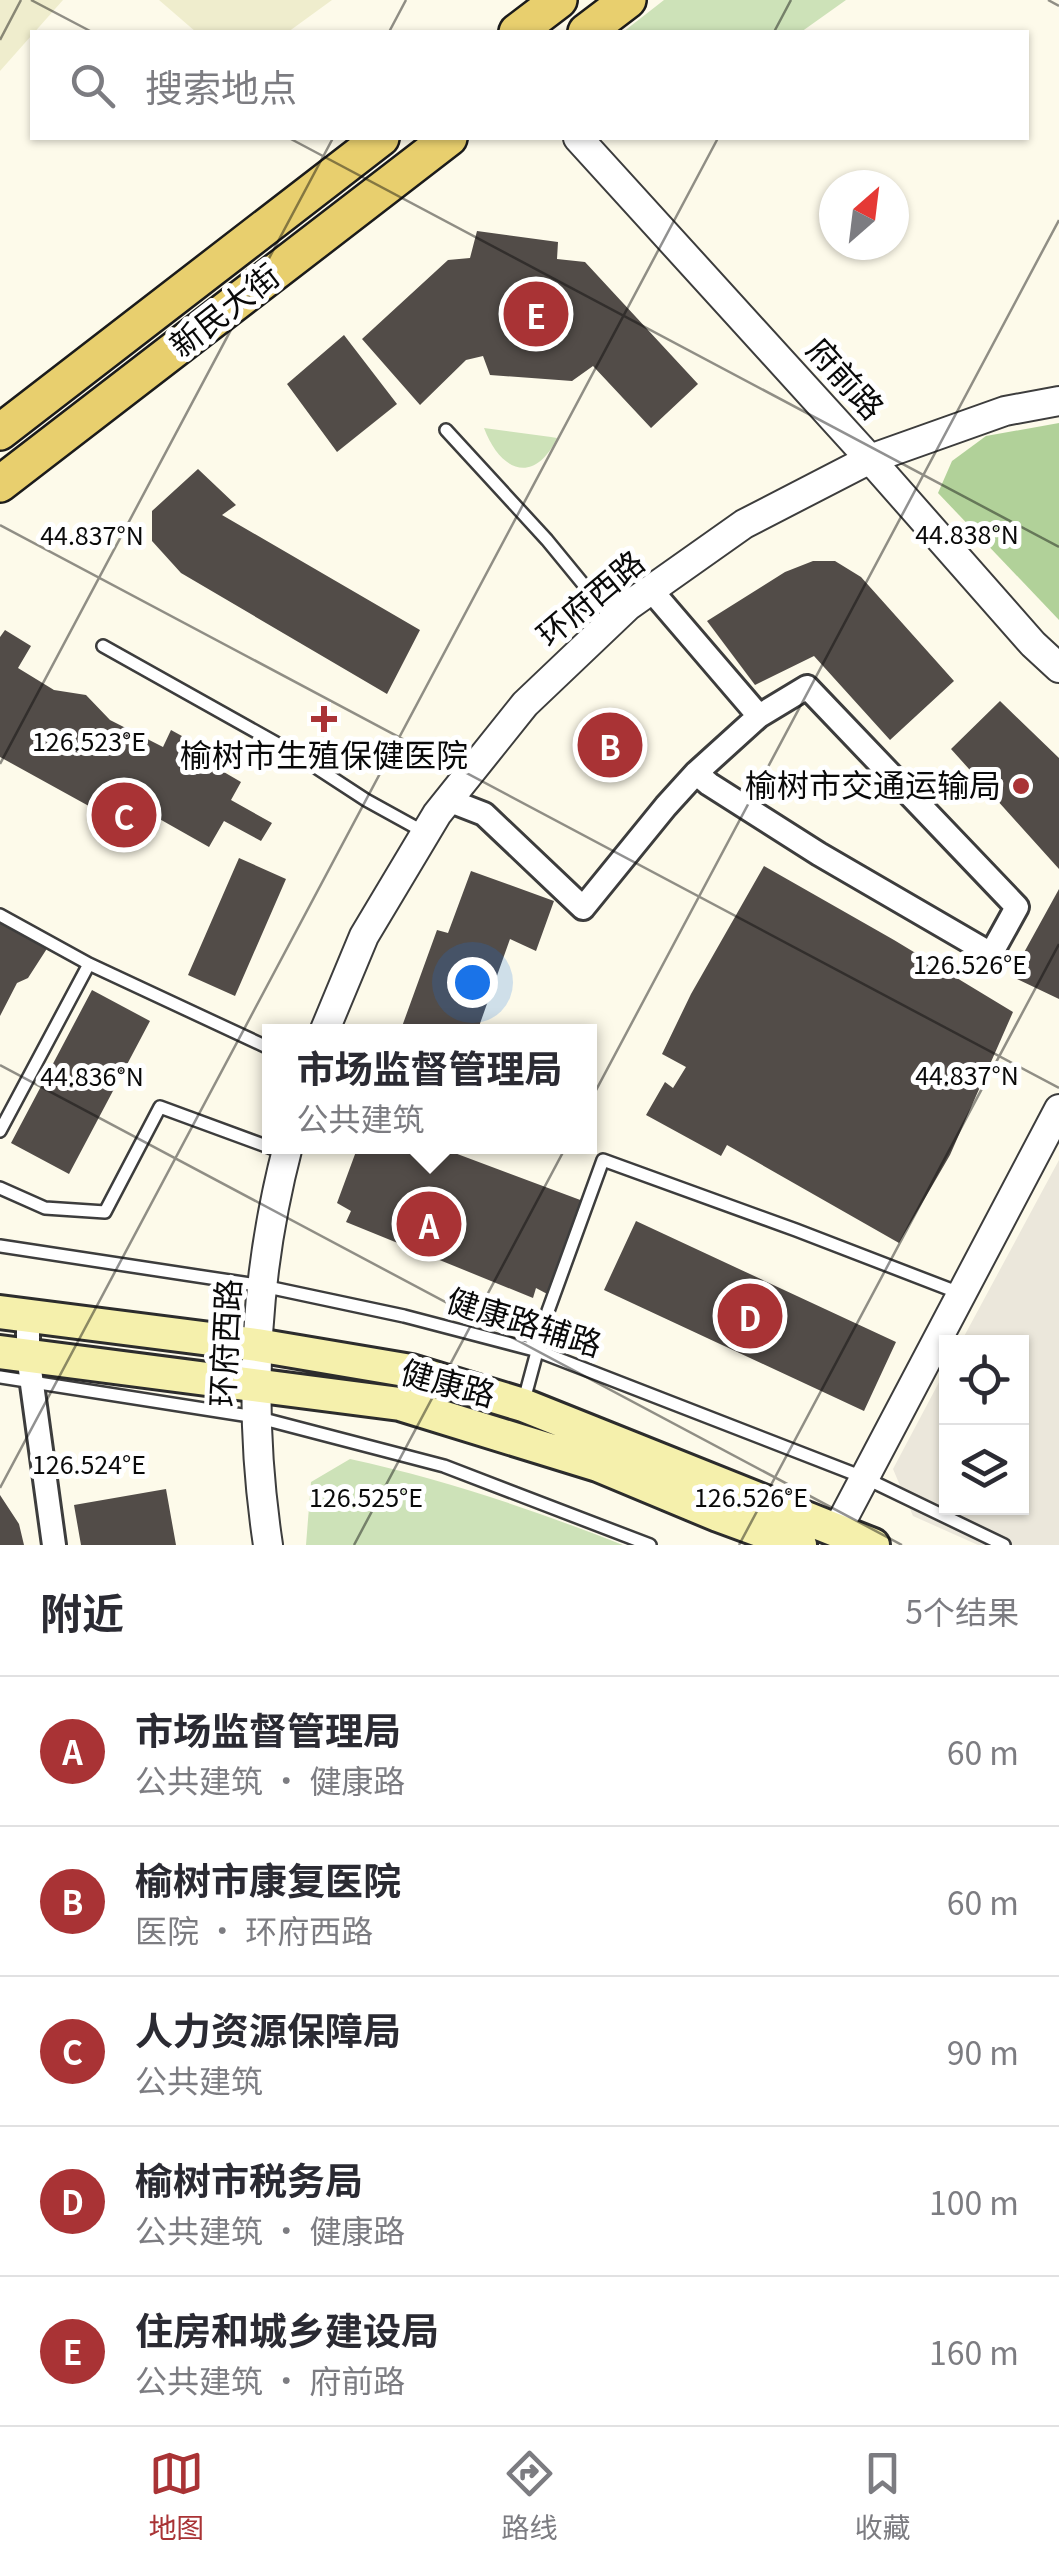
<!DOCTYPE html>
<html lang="zh">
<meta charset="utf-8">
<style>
:root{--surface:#fff;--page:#f2f2f3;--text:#2b2b33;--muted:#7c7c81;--line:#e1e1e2;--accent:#a93335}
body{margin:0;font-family:Georgia,"Noto Sans SC",serif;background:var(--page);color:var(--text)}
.controls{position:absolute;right:30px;bottom:30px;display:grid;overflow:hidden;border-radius:0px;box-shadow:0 2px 8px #0004}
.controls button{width:90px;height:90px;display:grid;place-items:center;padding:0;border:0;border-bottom:2px solid var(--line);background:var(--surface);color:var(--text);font:50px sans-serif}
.compass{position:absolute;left:819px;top:170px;width:90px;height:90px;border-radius:50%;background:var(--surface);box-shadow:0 2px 8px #0004;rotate:28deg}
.you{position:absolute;left:472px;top:982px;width:35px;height:35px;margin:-25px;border:8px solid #fff;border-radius:50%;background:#1a73e8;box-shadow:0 0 0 15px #1a73e833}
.badge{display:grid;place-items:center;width:65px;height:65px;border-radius:50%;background:var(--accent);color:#fff;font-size:32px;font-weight:700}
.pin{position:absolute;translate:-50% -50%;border:5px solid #fff;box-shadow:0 2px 10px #0006}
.popup{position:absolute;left:262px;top:1024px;width:335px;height:130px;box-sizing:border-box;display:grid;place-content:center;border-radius:0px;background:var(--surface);filter:drop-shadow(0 2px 8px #0005);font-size:32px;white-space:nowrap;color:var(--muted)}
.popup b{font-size:38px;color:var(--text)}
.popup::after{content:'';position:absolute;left:50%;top:100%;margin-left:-20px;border:20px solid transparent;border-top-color:var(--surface)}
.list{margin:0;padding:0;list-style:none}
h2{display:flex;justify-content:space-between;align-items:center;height:130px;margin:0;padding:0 40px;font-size:42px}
h2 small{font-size:32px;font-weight:400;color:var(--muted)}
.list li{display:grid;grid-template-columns:65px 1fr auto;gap:30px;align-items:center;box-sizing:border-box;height:150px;padding:0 40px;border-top:2px solid var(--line)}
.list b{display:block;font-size:38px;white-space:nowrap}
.list p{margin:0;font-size:32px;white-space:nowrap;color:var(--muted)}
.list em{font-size:32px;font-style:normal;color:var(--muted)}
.icon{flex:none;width:55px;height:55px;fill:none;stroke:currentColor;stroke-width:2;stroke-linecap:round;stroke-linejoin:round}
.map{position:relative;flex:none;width:1059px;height:1545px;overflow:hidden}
.search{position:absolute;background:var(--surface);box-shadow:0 2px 8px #0004;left:30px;right:30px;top:30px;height:110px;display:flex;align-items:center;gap:25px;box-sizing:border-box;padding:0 35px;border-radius:0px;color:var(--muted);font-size:38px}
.sheet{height:880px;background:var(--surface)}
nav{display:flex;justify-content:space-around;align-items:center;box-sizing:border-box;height:140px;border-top:2px solid var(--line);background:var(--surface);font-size:28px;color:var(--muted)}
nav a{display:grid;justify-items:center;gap:5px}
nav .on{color:var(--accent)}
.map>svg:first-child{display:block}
.farmland{fill:#efedcd}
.green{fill:#cde2b8}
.forest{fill:#b1d199}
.plaza{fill:#ebe7db}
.building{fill:#524c48}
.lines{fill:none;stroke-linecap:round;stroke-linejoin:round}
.service-casing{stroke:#3d3d3d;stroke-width:16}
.minor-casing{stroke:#3d3d3d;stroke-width:28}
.tertiary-casing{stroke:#3d3d3d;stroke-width:32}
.secondary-casing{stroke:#2c2c2c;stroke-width:38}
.primary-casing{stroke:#1b1b1b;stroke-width:40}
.service{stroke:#fff;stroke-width:11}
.minor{stroke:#fff;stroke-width:22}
.tertiary{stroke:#fff;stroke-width:28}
.secondary{stroke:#f5f0ac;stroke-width:32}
.primary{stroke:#e8cf6e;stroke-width:35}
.ticks{fill:none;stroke:#0a0a0a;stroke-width:2.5;stroke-opacity:0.45}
.poi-dot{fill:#a93335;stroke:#fff;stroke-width:4}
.labels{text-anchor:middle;stroke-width:10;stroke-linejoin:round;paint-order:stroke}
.street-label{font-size:32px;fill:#0a0a0a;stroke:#fff}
.poi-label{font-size:32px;fill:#0a0a0a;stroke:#fff}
.ticks-label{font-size:25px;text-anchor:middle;fill:#0a0a0a;stroke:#fff;stroke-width:10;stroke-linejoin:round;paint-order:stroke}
</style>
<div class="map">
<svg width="1059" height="1545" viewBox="0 0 1059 1545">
<rect width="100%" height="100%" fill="#fdfaea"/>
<!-- farmland -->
<path class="farmland" d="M0 0H63L0 71Z
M159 0H332L288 32H196Z"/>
<!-- green -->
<path class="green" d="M664 0H846L801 32H623Z
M484 428 551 437 557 438C534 486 500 471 484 428Z
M350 1459C443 1479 534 1510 623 1545H306L311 1482Z"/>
<!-- forest -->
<path class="forest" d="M1059 423V620L938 493 952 461 986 436Z"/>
<!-- plaza -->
<path class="plaza" d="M1059 1160V1545H978L913 1516 893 1469 946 1369V1508H1022V1342H961Z"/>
<!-- building -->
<path class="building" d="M477 231 558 242 557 259 585 262 698 384 651 428 593 366 572 381 490 375 483 356 466 360 420 405 362 339 448 260 470 258Z
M344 335 397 404 337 452 287 384Z
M198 469 236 505 222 515 420 630 387 694 181 573 152 541V511Z
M813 561H835L861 577 954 681 890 740 814 656 755 685 707 621 785 572Z
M5 630 31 646 18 668 54 690 86 695 110 720 163 747 171 730 191 741 193 754 241 782 231 800 272 823 261 841 224 821 209 847 156 817 145 837 0 757V637Z
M1000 701 1059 758V869L951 749Z
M239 858 286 879 235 996 188 975Z
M764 866 894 940 1013 1012 950 1155 899 1243 727 1145 721 1156 646 1115 665 1082 673 1088 686 1067 662 1054 691 994Z
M471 871 554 901 536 951 510 939 477 1032H400L437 930 448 933Z
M1059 889V999L1011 976Z
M0 921 48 947 28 978 17 983 0 1016Z
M92 990 150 1021 69 1174 11 1143Z
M358 1146H436L583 1201 551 1296 536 1288 533 1298 346 1222 351 1211 337 1203Z
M636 1221 896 1342 864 1411 604 1290Z
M166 1489 176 1545H81L74 1505Z
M0 1495 19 1524 24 1545H0Z"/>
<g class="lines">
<defs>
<path id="service" d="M446 430 547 540 611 618
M103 646 294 753 366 800 424 832
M0 915 89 964 269 1048
M0 1131 89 964
M0 1188 45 1208 105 1212 160 1107 285 1153
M0 1246 263 1286 404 1316 538 1351 865 1478 1004 1545
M0 1377 256 1417 444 1466 650 1545
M524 1400 548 1311 603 1160 796 1230 962 1294"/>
<path id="minor" d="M651 590 759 716
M448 800 484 814 583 908 666 806 696 773 759 716 807 687 1017 907 991 954 819 854 709 784 696 773
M28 1315V1355L54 1545"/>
<path id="tertiary" d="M578 138 870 459 1033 644 1059 668
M324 1032 364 936 437 814 525 704 628 606 744 524 870 459 1005 411 1059 401
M837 1530 1059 1109
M268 1545C248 1412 254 1276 288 1146"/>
<path id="secondary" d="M0 1312 257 1345 411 1371 523 1405 873 1545
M0 1352 400 1404 598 1465 718 1515 800 1545"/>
<path id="primary" d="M517 32 559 0
M586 32 628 0
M0 432 381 138
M0 484 449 138"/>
</defs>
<!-- service casing -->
<use href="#service" class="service-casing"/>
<!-- minor casing -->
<use href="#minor" class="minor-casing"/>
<!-- tertiary casing -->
<use href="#tertiary" class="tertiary-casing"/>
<!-- secondary casing -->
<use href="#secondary" class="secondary-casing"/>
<!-- primary casing -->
<use href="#primary" class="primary-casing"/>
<!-- service -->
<use href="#service" class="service"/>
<!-- minor -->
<use href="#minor" class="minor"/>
<!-- tertiary -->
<use href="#tertiary" class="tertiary"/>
<!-- secondary -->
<use href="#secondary" class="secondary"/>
<!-- primary -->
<use href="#primary" class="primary"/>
</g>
<!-- ticks -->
<path class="ticks" d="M31 0 92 32M1048 0 1059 6M389 32 406 0M774 32 791 0M0 40 21 0M289 138 1059 547M0 525 1059 1088M0 764 333 138M0 1065 902 1545M0 1488 718 138M354 1545 1059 220M739 1545 1059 944"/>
<!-- markers -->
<g class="poi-dot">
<path d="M319 704h10v10h10v10h-10v10h-10v-10h-10v-10h10z"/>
<circle cx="1021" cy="786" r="10"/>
</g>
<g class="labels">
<!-- street labels -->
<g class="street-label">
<text transform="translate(225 311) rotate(-38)" y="11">新民大街</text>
<text transform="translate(845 379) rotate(48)" y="11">府前路</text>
<text transform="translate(591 599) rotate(-40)" y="11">环府西路</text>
<text transform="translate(524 1323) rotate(17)" y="11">健康路辅路</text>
<text transform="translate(226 1343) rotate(-87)" y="11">环府西路</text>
<text transform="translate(448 1384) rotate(15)" y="11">健康路</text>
</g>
<!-- poi labels -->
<g class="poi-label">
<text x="324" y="767">榆树市生殖保健医院</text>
<text x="1001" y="797" text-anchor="end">榆树市交通运输局</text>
</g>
</g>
<g class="ticks-label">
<text x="967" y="544">44.838°N</text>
<text x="92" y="545">44.837°N</text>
<text x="89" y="751">126.523°E</text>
<text x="970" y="974">126.526°E</text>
<text x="967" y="1085">44.837°N</text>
<text x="92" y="1086">44.836°N</text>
<text x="89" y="1474">126.524°E</text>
<text x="366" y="1507">126.525°E</text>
<text x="751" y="1507">126.526°E</text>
</g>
</svg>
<div class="controls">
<button><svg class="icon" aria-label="locate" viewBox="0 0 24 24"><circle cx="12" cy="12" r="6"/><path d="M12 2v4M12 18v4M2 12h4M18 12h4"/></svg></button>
<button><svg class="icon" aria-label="layers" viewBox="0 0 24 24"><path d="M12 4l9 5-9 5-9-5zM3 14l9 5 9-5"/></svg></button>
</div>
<svg class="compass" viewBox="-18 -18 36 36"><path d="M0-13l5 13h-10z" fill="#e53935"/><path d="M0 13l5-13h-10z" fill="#7c7c81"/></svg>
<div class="you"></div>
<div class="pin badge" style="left:429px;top:1224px">A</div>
<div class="popup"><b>市场监督管理局</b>公共建筑</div>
<div class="pin badge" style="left:610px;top:745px">B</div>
<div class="pin badge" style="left:124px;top:815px">C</div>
<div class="pin badge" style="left:750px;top:1316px">D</div>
<div class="pin badge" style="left:536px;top:314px">E</div>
<div class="search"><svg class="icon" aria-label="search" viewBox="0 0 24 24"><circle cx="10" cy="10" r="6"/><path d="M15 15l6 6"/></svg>搜索地点</div>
</div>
<section class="sheet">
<h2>附近<small>5个结果</small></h2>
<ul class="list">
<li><span class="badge">A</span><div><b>市场监督管理局</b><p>公共建筑 · 健康路</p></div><em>60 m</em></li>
<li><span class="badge">B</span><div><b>榆树市康复医院</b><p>医院 · 环府西路</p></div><em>60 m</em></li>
<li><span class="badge">C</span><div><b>人力资源保障局</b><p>公共建筑</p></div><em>90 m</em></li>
<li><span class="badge">D</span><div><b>榆树市税务局</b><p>公共建筑 · 健康路</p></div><em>100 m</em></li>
<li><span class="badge">E</span><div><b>住房和城乡建设局</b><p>公共建筑 · 府前路</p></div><em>160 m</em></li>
</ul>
</section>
<nav>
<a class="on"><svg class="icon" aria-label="map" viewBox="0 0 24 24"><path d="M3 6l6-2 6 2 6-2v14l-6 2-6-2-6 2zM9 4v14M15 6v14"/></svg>地图</a>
<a><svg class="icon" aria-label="directions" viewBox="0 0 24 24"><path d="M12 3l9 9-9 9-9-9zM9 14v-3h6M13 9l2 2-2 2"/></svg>路线</a>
<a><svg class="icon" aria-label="saved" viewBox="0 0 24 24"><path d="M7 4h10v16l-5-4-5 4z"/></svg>收藏</a>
</nav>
